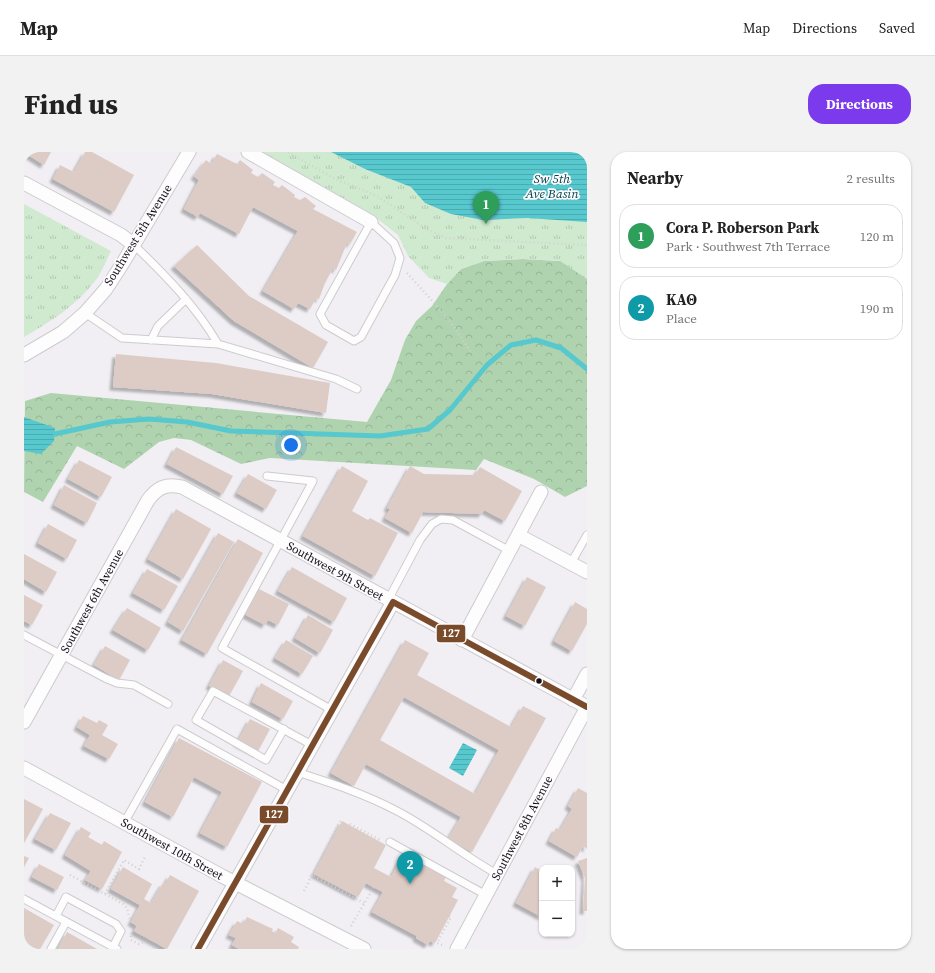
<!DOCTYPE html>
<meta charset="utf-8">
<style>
:root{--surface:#fff;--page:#f2f2f2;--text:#222;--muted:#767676;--line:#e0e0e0;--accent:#7c3aed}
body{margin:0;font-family:"Source Serif 4",serif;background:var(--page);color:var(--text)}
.controls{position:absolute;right:12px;bottom:12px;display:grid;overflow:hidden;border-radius:8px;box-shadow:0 1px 3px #0004}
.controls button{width:36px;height:36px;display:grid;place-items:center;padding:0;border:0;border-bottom:1px solid var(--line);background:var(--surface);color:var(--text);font:20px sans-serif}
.you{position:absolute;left:267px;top:293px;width:14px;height:14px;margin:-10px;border:3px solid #fff;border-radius:50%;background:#1a73e8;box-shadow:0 0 0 6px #1a73e833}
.badge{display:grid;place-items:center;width:26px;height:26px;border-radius:50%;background:var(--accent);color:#fff;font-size:13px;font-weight:700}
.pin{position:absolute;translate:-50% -33px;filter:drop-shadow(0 1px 2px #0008)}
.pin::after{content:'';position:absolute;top:21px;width:14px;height:12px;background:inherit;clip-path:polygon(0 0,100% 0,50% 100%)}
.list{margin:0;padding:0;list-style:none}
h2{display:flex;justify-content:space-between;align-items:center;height:52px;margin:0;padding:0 16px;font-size:17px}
h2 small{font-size:13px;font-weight:400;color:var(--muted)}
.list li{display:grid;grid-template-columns:26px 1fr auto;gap:12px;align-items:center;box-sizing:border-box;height:64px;margin:0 8px 8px;padding:0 8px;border:1px solid var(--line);border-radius:16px}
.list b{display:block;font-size:15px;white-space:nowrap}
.list p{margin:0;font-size:13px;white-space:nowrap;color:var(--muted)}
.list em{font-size:13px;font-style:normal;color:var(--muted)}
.map{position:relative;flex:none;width:563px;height:797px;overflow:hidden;border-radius:16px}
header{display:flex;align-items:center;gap:24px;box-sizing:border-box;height:56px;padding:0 20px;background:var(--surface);border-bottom:1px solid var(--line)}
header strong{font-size:19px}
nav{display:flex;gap:22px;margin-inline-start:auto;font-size:14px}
.intro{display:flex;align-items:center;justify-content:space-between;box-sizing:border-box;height:96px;padding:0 24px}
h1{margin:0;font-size:28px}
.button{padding:10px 18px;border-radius:16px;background:var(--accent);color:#fff;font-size:14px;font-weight:700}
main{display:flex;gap:24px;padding:0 24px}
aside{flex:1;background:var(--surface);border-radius:16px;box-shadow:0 1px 3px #0004}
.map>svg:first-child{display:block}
.forest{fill:url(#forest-crowns)}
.park{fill:url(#park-tufts)}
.water{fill:url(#water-rules)}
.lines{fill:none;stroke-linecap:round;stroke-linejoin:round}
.stream{stroke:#56c8ce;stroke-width:5}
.building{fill:#ddccc5;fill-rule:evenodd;filter:url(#shadow)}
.lane-casing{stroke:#cdcbce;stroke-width:9}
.street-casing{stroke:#cdcbce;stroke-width:15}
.path{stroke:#d1d1d1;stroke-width:2.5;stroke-dasharray:1 3;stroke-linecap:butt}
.lane{stroke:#fdfdfd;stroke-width:7}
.street{stroke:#fdfdfd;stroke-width:13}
.bus-1-casing{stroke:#fdfbff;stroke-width:9}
.bus-1{stroke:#7a4b2a;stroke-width:6}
.bus-dot{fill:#141215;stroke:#fdfbff;stroke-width:1.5}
.labels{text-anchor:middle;stroke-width:3.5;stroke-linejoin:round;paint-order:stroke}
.street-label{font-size:12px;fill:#141215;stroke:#fdfbff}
.water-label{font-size:13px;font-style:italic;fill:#024548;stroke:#fdfbff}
.line-badge{stroke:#fdfbff;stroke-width:1.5}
.badge-label{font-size:11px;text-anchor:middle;font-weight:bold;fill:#fff}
</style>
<header>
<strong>Map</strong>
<nav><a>Map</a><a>Directions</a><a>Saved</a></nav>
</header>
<div class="intro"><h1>Find us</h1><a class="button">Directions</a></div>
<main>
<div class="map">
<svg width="563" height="797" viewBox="0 0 563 797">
<defs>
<pattern id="forest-crowns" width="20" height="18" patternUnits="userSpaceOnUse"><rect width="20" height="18" fill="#afd3af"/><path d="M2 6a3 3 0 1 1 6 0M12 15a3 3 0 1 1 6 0" fill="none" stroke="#96b496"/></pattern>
<pattern id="park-tufts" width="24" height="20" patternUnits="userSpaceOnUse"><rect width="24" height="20" fill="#d0ead0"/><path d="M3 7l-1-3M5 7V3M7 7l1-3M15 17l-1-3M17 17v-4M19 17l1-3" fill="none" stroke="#b2c8b2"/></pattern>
<pattern id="water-rules" width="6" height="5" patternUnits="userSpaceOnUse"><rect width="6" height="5" fill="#56c8ce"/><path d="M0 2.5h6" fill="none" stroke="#4aabb0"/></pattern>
<filter id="shadow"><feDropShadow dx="-3.5" dy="3.5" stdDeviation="1" flood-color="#0004"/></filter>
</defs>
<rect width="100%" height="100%" fill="#f1eff3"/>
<!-- forest -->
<path class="forest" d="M499 107 536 109 563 108V334L541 345 510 327 460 307 452 318 246 306 217 312 167 288 150 286 135 290 100 317 53 294 19 350 0 340 1 249 27 241 343 270 367 228 381 188 392 169 408 154 423 132 437 117 460 109Z"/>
<!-- park -->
<path class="park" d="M235 0H563V127L536 109 499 107 460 109 437 117 423 132 405 126 384 104 374 83 346 61Z
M0 52 87 99C82 109 78 120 71 129 53 153 26 170 0 185Z"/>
<!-- water -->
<path class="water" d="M307 0H546L563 2V70L503 66 459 68 427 62 401 51 387 35 341 17Z
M0 265 31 276 30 289 17 302 0 299Z
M439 591 453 598 439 624 425 616Z"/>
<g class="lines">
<!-- stream -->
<path class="stream" d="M31 282 86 270 125 267 163 270 207 279 356 284 404 277 426 258 463 213 487 193 512 188 537 196 563 217"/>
</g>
<!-- building -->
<path class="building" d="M0 0H27L20 13Z
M61 0H68L110 23 90 60 29 27 36 13 50 20Z
M193 2 213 12 216 8 229 18 227 21 234 25 238 21 251 30 249 33 255 36 258 33 271 43 270 45 276 48 281 45 292 54 289 57 333 80 326 92 323 91 312 118 309 116 301 131 295 147 292 146 286 157 274 151 270 157 239 139 274 79 229 55 215 82 176 61 174 65 160 57 175 28 170 24 182 8 187 12Z
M173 93 225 144 304 190 289 216 210 169 150 114Z
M92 202 192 211 306 231 302 261 188 242 89 235Z
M152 295 209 324 199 342 143 312Z
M55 308 88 325 77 345 44 327Z
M318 314 344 329 328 359 344 368 346 366 374 381 351 424 279 384Z
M386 314 400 322 451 323 456 315 498 339 481 369 460 358 458 362 399 360 388 381 361 366 366 357 363 356Z
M224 322 253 338 242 357 213 341Z
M40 333 73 351 63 371 30 353Z
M152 357 187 377 159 427 124 407Z
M24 372 53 388 43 407 14 391Z
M194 381 210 390 159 479 144 470Z
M214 387 239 401 183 502 158 488Z
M0 402 33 420 22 440 0 427Z
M268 415 323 446 310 470 254 439Z
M123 417 154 434 140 458 109 441Z
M503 425 522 435 501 474 482 464Z
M233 436 265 452 254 473 244 468 241 473 220 462Z
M0 443 19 453 8 473 0 469Z
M551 450 563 457V472L548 499 530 489Z
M103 456 137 476 124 498 89 478Z
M284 463 309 478 296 501 271 486Z
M262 488 289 504 278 522 251 506Z
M381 488 405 501 393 523 487 575 499 554 522 566 448 700 424 687 437 665 342 612 330 634 307 621ZM380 545 475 598 451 642 356 588Z
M81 494 106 508 95 528 70 513Z
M199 508 219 519 205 544 185 534Z
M237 531 269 549 259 567 228 550Z
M59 564 73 571 75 568 84 573 78 583 94 592 85 607 60 594 66 583 53 575Z
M226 567 246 577 233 601 213 591Z
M155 586 238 630 203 695 176 681 198 640 170 625 149 665 121 650Z
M554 636 563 641V697L559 694 553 705 525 689 532 676 536 678 548 657 544 654Z
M0 647 19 657 0 691Z
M26 661 47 671 32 698 11 687Z
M318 669 362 693 350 716 367 725 379 702 422 725 420 729 433 736 428 745 434 748 411 791 406 789 404 793 392 786 393 784 348 760 359 740 342 731 334 745 290 722Z
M57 675 67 681 64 685 78 693 80 689 98 700 78 737 61 728 67 719 41 703Z
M0 704 5 706 0 715Z
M563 706V759H559L561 726 554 709Z
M15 712 40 725 33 738 8 725Z
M99 715 128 732 120 747 127 751 139 731 141 732 146 723 175 739 143 797 110 779 113 774 107 770 116 753 87 737Z
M511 715 518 719V765L492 751Z
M0 756 30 773 16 797H0Z
M223 765 249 777 248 779 251 781 254 776 270 785 267 790 275 795 274 797H215L208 793 212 786 205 783 213 769 219 772Z
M43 780 73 797H34Z"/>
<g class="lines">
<defs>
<path id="lane" d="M347 70 370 91 376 106 371 123 337 185 330 189 302 173 296 162Z
M61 161 98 186 194 192C172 154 141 123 110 93
M127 188 134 174 162 147
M194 192 312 227 333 237
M243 324 289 329 198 496 308 558
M547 411 563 383
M364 448 396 388 408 372 417 367 429 368 486 399
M0 483 81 526 93 531 110 533 144 552
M260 577 242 608 172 568 189 539 288 593
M273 620C307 631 341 642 373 659 408 677 438 703 473 722
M100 671 153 577 263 638
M366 690 462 743
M0 747 93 797
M32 764 42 745 92 772 97 779 89 795
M27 797 42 770"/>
<path id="street" d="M224 0 347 70
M0 31 97 83 110 93
M0 203 39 180 61 161 82 137 97 114 165 0
M494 383 563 420
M438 488 517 340
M549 548 563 522
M0 570 124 348C133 336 142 331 158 335L563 555
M0 616 198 724 340 797
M174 797 369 450
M433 797 563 555"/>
</defs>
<!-- lane casing -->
<use href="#lane" class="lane-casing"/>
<!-- street casing -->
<use href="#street" class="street-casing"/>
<!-- path -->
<path class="path" d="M264 0 309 26 353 44 404 78 422 86 563 93
M383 121 423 165 447 200
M326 672 356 688
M46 723 99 752 103 756 107 771
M288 723 317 668
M280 739 288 723 340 751
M81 742 100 708 115 717 122 703
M327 774 350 735
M107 784V788L115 792 120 790 133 797
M418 793 413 791 427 765 425 764"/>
<!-- lane -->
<use href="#lane" class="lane"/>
<!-- street -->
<use href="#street" class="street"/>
<defs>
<path id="bus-1" d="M174 797 369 450 563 555"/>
</defs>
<!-- bus-1 casing -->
<use href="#bus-1" class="bus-1-casing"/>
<!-- bus-1 -->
<use href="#bus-1" class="bus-1"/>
</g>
<!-- markers -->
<circle class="bus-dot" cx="515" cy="529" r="3.5"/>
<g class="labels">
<!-- street labels -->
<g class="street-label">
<text transform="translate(114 83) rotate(-58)" y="4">Southwest 5th Avenue</text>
<text transform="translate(311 419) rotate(29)" y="4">Southwest 9th Street</text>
<text transform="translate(68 449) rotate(-61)" y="4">Southwest 6th Avenue</text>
<text transform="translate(498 676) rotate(-62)" y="4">Southwest 8th Avenue</text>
<text transform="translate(148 697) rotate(29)" y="4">Southwest 10th Street</text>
</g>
<!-- water labels -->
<g class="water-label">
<text x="528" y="31">Sw 5th<tspan x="528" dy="15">Ave Basin</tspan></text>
</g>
</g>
<g class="line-badge">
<rect x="412" y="472" width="30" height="19" rx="4" fill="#7a4b2a"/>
<rect x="235" y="653" width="30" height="19" rx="4" fill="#7a4b2a"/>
</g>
<g class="badge-label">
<text x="427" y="485">127</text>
<text x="250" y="666">127</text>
</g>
</svg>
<div class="controls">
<button>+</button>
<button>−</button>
</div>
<div class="you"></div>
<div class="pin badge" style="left:462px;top:72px;background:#2e9e5b">1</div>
<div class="pin badge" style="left:386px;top:732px;background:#0f9aa8">2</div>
</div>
<aside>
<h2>Nearby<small>2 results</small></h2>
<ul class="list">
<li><span class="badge" style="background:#2e9e5b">1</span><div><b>Cora P. Roberson Park</b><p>Park · Southwest 7th Terrace</p></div><em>120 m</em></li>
<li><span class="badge" style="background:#0f9aa8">2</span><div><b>ΚΑΘ</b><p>Place</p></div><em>190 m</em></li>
</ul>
</aside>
</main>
